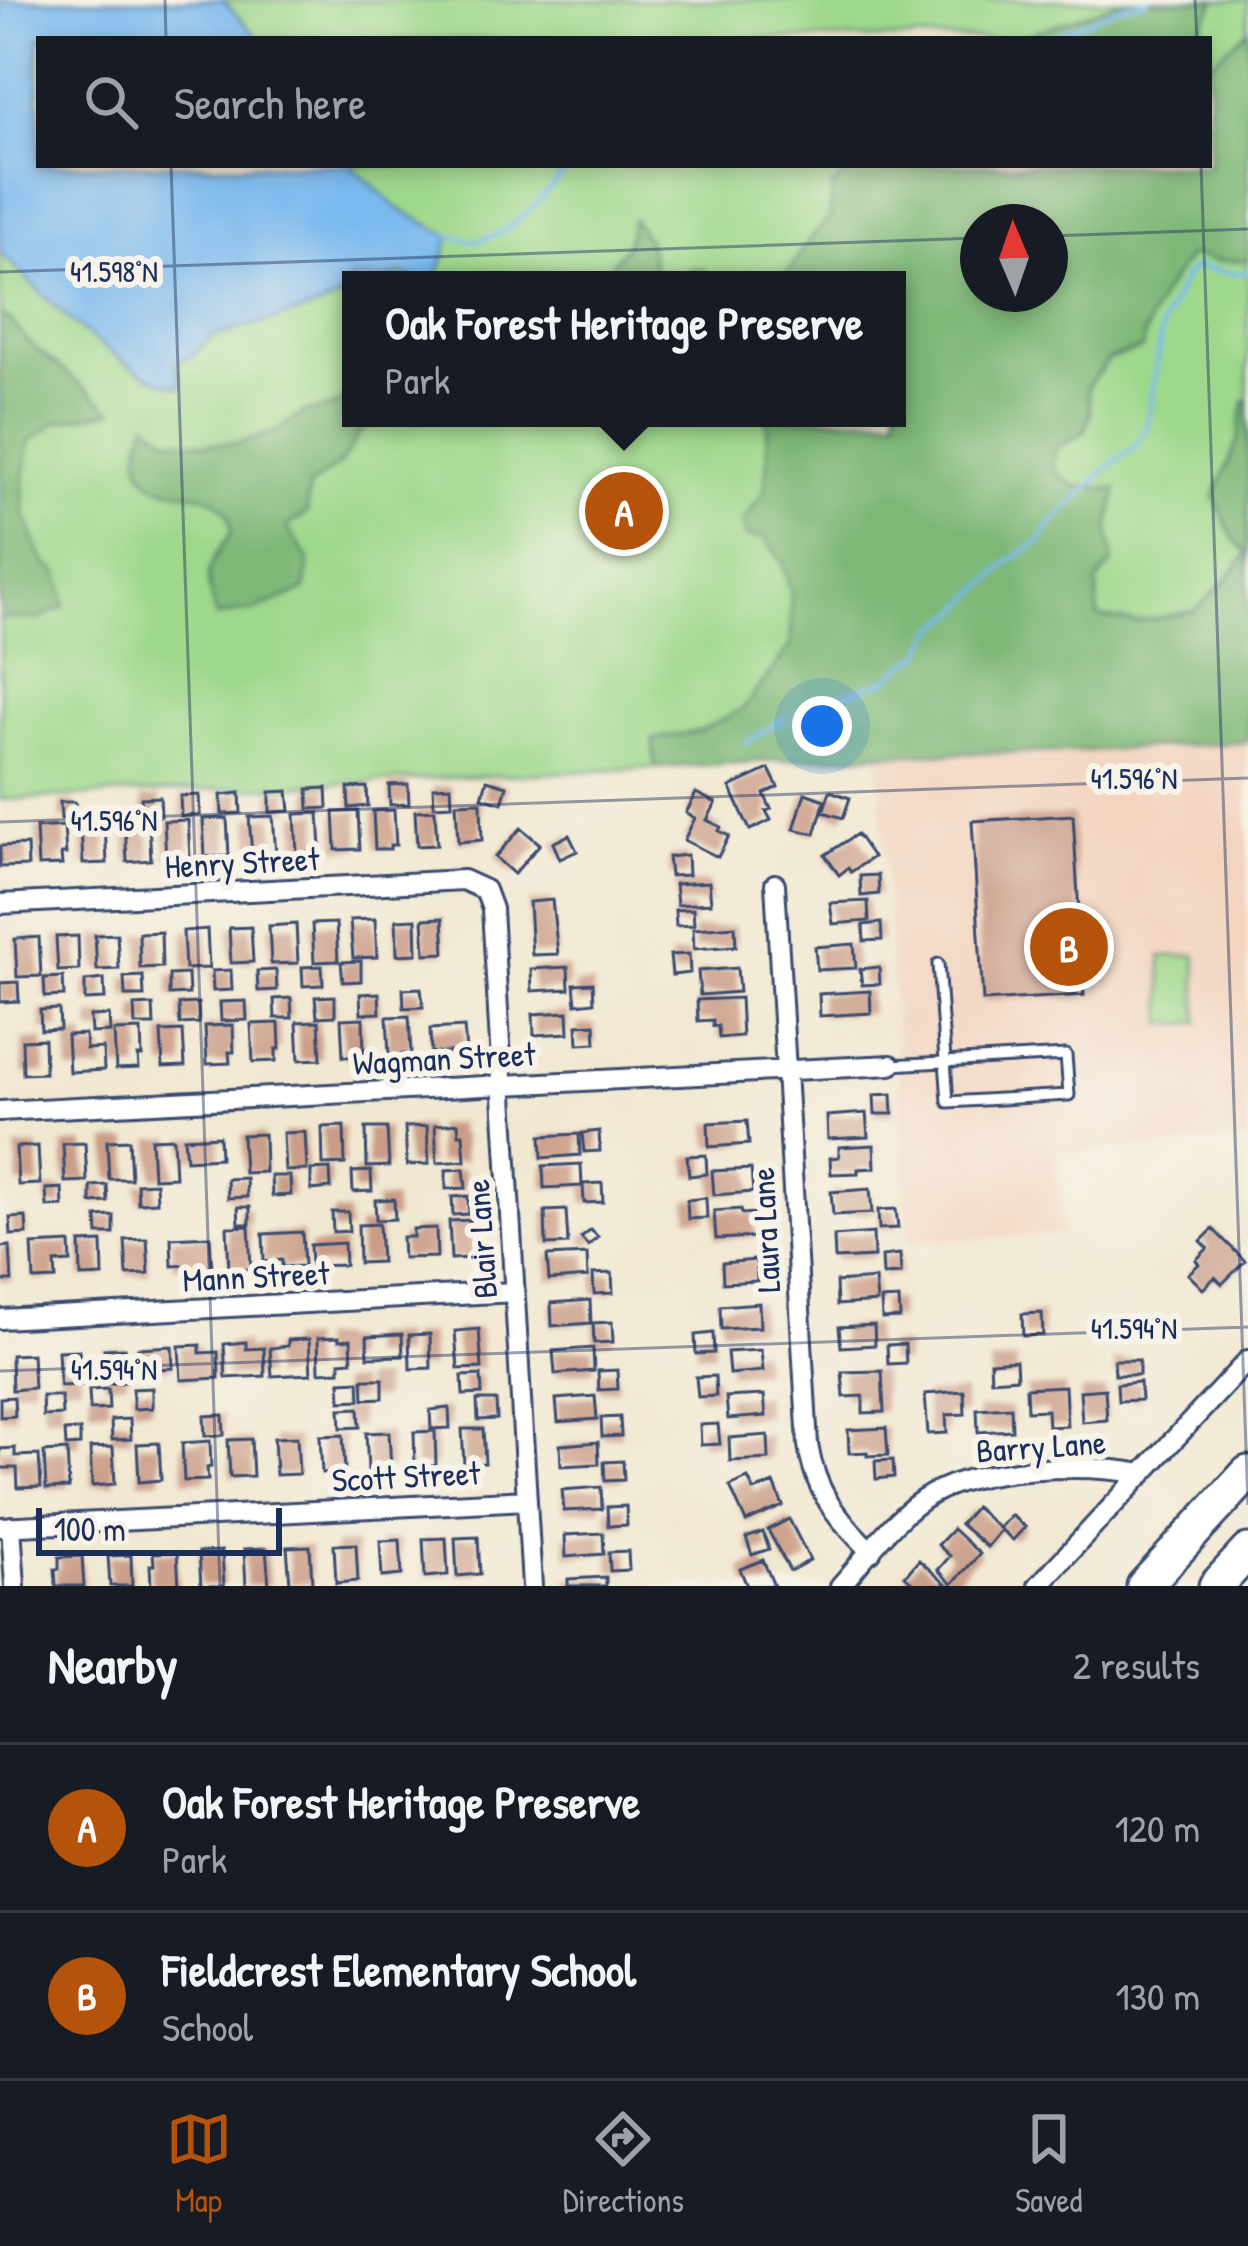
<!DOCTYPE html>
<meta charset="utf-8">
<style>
:root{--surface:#171b24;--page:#20242c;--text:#f1f3f6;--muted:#9ea1a6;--line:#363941;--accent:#b45309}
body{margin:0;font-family:"Patrick Hand",sans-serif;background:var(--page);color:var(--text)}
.compass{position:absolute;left:960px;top:204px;width:108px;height:108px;border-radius:50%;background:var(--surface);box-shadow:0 6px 18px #0003;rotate:358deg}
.scale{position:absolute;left:36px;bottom:30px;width:246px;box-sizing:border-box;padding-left:12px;border:6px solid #1b2f5e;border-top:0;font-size:33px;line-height:42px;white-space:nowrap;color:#1b2f5e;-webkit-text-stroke:9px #f7f3e8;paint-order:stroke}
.you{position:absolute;left:822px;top:726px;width:42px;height:42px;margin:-30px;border:9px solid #fff;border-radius:50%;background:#1a73e8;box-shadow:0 0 0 18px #1a73e833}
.badge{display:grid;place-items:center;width:78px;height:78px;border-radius:50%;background:var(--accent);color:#fff;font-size:39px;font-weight:700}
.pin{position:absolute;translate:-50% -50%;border:6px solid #fff;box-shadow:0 3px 12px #0006}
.popup{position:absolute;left:342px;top:271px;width:564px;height:156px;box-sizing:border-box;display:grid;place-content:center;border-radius:0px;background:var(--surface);filter:drop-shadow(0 3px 9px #0005);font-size:39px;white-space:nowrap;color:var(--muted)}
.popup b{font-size:45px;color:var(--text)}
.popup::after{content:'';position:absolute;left:50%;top:100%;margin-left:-24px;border:24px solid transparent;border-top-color:var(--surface)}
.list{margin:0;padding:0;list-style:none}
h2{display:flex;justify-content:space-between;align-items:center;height:156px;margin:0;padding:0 48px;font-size:51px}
h2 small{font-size:39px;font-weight:400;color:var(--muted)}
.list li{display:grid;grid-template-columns:78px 1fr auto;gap:36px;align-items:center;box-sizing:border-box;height:168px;padding:0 48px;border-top:3px solid var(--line)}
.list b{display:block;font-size:45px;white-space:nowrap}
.list p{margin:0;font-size:39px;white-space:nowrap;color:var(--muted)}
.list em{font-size:39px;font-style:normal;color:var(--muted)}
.icon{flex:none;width:66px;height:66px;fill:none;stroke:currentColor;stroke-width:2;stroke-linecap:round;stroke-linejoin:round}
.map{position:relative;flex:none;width:1248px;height:1586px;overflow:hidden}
.search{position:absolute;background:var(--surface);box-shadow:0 6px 18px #0003;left:36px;right:36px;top:36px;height:132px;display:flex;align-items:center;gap:30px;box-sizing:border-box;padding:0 42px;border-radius:0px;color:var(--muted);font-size:45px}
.sheet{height:492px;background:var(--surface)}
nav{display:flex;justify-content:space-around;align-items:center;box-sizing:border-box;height:168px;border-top:3px solid var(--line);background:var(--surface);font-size:33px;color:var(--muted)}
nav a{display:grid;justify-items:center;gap:6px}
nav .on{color:var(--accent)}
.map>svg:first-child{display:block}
.built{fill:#f3d4bf}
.green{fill:#9ed88b;stroke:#5c8474;stroke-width:3;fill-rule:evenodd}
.forest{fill:#7eb877;stroke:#4c746a;stroke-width:3;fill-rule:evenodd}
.water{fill:#7ab9ee;stroke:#4a74a6;stroke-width:3}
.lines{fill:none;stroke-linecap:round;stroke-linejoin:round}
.stream{stroke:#7ab9ee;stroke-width:4.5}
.building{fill:#ca9d88}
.service-casing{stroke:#3b4b6f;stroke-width:15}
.minor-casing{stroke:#3b4b6f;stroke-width:24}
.motorway-casing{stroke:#3b4b6f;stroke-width:39}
.service{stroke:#fff;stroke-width:9}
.minor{stroke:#fff;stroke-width:18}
.motorway{stroke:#fff;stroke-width:33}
.ticks{fill:none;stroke:#1b2f5e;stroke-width:3;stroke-opacity:0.45}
.labels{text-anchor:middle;stroke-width:12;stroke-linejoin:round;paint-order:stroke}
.street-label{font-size:33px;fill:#1b2f5e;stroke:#f7f3e8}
.ticks-label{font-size:30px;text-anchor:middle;fill:#1b2f5e;stroke:#f7f3e8;stroke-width:12;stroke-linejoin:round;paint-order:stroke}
</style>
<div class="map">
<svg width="1248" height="1586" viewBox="0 0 1248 1586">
<rect width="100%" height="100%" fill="#f7f3e8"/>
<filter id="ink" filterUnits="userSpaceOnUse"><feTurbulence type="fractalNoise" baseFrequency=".00833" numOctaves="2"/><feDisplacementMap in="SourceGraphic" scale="24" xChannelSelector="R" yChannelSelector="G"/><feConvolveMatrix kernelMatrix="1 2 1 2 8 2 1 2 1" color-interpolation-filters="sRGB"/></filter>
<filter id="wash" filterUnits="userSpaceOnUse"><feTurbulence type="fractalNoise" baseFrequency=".004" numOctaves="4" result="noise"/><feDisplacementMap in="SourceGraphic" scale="48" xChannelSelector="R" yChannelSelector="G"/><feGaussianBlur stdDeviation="2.7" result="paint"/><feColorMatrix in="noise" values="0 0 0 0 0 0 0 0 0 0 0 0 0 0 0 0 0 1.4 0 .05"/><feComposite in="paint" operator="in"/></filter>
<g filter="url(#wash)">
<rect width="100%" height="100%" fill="#f1e8d1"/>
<!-- built -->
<path class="built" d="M1248 742V1141L1057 1153 1063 1234 909 1243 878 754 1065 752Z"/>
<!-- green -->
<path class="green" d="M0 0H1248V729L953 753 878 754 655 768 0 800ZM39 39H1209V165H39ZM978 222H1050V294H978ZM351 280H897V418H351Z
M1196 955 1199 1023 1164 1024 1161 956Z"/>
<!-- forest -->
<path class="forest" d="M1126 0H1216L1202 25 1188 39H1015Z
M1248 30V260L1218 261 1190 255C1168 283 1147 313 1142 349L1109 359 1088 386 1090 415 1085 432 1055 449 1053 470 1075 486 1117 489 1109 528 1113 562 1097 582 1098 617 1136 622 1194 611 1226 580 1247 554 1233 538 1214 497 1238 439 1244 402 1248 400V742L1065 752 878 754 655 768 653 739 700 731 743 709 791 645V592L781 560 764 537H746L743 522 764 491 768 459 767 418H897V280H783L809 240 830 218 832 187 856 165H1209V64ZM1050 222V294H978V222Z
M633 219 649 242 654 272 678 276 691 269 705 270 703 280H616L611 265 627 244Z
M0 314 10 320 29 343 113 411 56 422 29 442 24 479V513L43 560 59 574 65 606 40 619 0 618Z
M351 395V418H384L360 432 341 463 309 487 307 513 287 527 309 560 305 590 255 610 216 616C203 573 206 569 231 533 230 526 231 519 227 513 206 477 148 508 139 461 137 450 144 433 147 422L167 438 207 444 238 443 275 432 303 413 332 407Z"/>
<!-- water -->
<path class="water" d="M0 0H223L259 39H39V165H350L399 209 450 236 437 280H417L400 274 384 280H351V293L317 308 211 337 193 356 175 362 183 387C121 378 44 296 0 252Z"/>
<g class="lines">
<!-- stream -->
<path class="stream" d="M1046 39 1119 7 1148 0
M450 236C459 238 471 242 480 240 519 232 545 191 573 165
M810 706 886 680 908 662 921 656 934 630 957 613 1011 560 1040 542 1052 523 1113 463 1134 448 1144 433 1149 415 1162 325 1185 276 1196 266C1210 271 1233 274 1248 272
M746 743 783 719"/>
</g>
<g id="blocks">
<!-- building -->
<path class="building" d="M769 769 778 787 764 794 771 809 766 811 771 820 750 830 730 787Z
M487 780 507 786 502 803 482 797Z
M408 784 409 804 390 805 389 785Z
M451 786 452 805 434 806 433 787Z
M367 787 368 806 349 808 348 788Z
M327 788 328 808 309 809 308 789Z
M288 791 290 811 270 812V792Z
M830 791 850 798 843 818 823 812Z
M240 793 241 813 222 814 221 795Z
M696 793 716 803 707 820 721 827 719 831 729 836 718 857 684 840 695 818 686 813Z
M805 793 825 800 815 834 794 829Z
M199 795 200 815 181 816 180 796Z
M160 797 161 816 142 817 141 798Z
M60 802H75L76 818 61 819Z
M481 802 482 840 458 842 456 803Z
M394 810 396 845H390V849H375L373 811Z
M435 810 437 845 417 846 415 811Z
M358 811 360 849 336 850 334 812Z
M319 813 321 851 297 853 295 814Z
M1073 815 1084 995 983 1001 972 821Z
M273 816 276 854 252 855 249 817Z
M227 818 229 856 205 857 203 819Z
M188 820 190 858 166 859 164 821Z
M149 822 151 860 127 862 125 823Z
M105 825 107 863 83 864 81 826Z
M64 826 66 854H61L62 865 38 866 36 828Z
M521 828 540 844 514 874 495 857Z
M857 834 873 857 851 872 848 868 839 875 825 855Z
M569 835 577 851 560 859 553 843Z
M27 845 28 866 0 867V846Z
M687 855 688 875 670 876 668 857Z
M878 875 879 894 861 896 860 876Z
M709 882 711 903 677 905 675 884Z
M552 900 558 954 532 955 529 902Z
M868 901 869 921 833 924 830 903Z
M693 909 694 925 676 926 675 910Z
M443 918 445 953 425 954 423 919Z
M375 919 377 957 353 958 350 920Z
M416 919 417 954 397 955 396 920Z
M336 923 338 961 314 962 312 924Z
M881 923 882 940 864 941 863 925Z
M296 924 298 963 271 964 269 926Z
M735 926 736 946 694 949 693 929Z
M251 927 253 962 231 963 229 928Z
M207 929 209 968 185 969 183 931Z
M161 932 162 967 140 968 139 933Z
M117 934 119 969 97 970 95 935Z
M78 936 79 970 58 971 56 937Z
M39 937 41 976 17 977 15 939Z
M854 944 856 968 817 970 815 947Z
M689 954 690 973 672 975 670 955Z
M361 961V981L343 982 341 962Z
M322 966 323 985 303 986 302 967Z
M568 967 569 989 532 991 531 969Z
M879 967 880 984 862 985 860 969Z
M737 968 739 992 700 995 698 971Z
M231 970 232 990 213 991 212 971Z
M276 970 277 990 258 991 257 971Z
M188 974 189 994 169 995V975Z
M143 976 144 996H125L124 977Z
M63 977 64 996 45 997 44 978Z
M104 979 105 999 85 1000V981Z
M18 982 19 1001 0 1002V983Z
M593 983 594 1002 576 1004 574 984Z
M421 988 423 1007 404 1008 403 989Z
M870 991 871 1013 820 1016 819 994Z
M379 993 380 1013 361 1014 360 994Z
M335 996V1016L317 1017 315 997Z
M291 998 292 1018H275L274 999Z
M740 998 742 1036 719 1038 718 1026H713V1020L698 1021 697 1000Z
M246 1001 247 1020 221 1021 220 1002Z
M198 1003 199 1023 180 1024 179 1004Z
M153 1005 154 1025H135L134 1006Z
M59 1009 60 1029 41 1030 40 1010Z
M568 1012 569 1033 534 1035 533 1014Z
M109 1015 110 1032 91 1033 90 1016Z
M409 1016 411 1054 389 1055 387 1017Z
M363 1018 364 1056 343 1057 341 1019Z
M319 1021 321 1059 299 1060 297 1022Z
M279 1023 280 1049H276V1061L253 1062 251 1024Z
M595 1024 596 1043 578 1044 577 1025Z
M233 1025 234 1052H229L230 1063 207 1064 205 1026Z
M464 1027 466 1051 431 1053 430 1029Z
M141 1030 142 1056H138L139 1068 116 1069 114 1031Z
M183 1031 185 1066 163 1067 161 1032Z
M85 1034 86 1049 103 1048 104 1070 69 1072 67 1035Z
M44 1039 45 1073 23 1074 22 1040Z
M892 1094 893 1114H875L874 1095Z
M866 1113 868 1137 828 1139 827 1116Z
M747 1121 749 1144 709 1147 708 1123Z
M458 1123 459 1134H463L465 1161 437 1163 435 1125Z
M344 1126 345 1164 323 1165 322 1127Z
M427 1126 429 1164 407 1165 405 1127Z
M366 1128H387L389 1166 367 1167Z
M599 1131 600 1151 584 1152 582 1133Z
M305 1132 307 1170 285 1171 283 1133Z
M264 1134 265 1172 244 1173 242 1135Z
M579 1134 580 1155 542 1158 541 1136Z
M219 1136 220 1158 186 1160 184 1138Z
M173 1138 175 1177 153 1178 151 1139Z
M129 1140 131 1179H109L107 1141Z
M85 1143 87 1181 65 1182 63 1144Z
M874 1145 875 1168 858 1169V1173L831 1174 830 1158 839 1157V1147Z
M38 1146 40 1184 18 1185 16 1147Z
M706 1155 707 1174 689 1176 687 1156Z
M581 1164 582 1186 544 1188 543 1166Z
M330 1169 331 1188 311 1190V1170Z
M464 1169 466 1188 446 1189V1170Z
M751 1169 753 1192 714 1195 712 1171Z
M371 1171 372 1191 353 1192 352 1172Z
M271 1176H290L291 1195 272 1196Z
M246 1178 247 1197 228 1198 227 1179Z
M156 1183 157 1202 138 1203 137 1184Z
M602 1183 603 1202 584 1203 583 1184Z
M107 1185 108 1202 91 1203V1186Z
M62 1188 63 1206 47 1207 46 1189Z
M870 1189 872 1213 833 1215 831 1192Z
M468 1196 469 1214 453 1215 452 1197Z
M706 1198 707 1218 688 1219 687 1200Z
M394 1199 395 1219 376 1220 375 1200Z
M238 1207H250V1224H239Z
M741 1209 742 1214 754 1213 756 1237 716 1239 714 1211Z
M896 1209 898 1228 879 1229 878 1210Z
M566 1210 568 1244 546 1245 545 1211Z
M332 1212H348L349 1231 333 1232Z
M114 1216V1234H98L97 1217Z
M26 1217 27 1234 11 1235 10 1218Z
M471 1220 473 1258 451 1259 449 1221Z
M379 1224 381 1262 359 1263 358 1225Z
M249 1226 251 1269 229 1270 227 1227Z
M436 1228 437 1257 403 1258 402 1237H413V1229Z
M1213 1229 1245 1261 1222 1284 1215 1277 1203 1289 1188 1274 1199 1264 1196 1260 1208 1248 1201 1241Z
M591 1230 598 1237 588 1246 581 1238Z
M302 1232 304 1266 282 1267V1260L264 1262 263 1234Z
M873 1233 874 1257 835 1259 834 1236Z
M210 1236 212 1270 190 1272V1265L172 1266 171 1238Z
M147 1239 149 1274 127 1275 125 1240Z
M102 1242 103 1276 81 1277 80 1243Z
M70 1243 71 1262 55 1263 56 1279 34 1280 32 1245Z
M344 1243 345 1265 311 1266 310 1245Z
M10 1246 12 1281H0V1247Z
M587 1254 588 1277 549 1280 547 1256Z
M900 1254 901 1274 883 1275 882 1256Z
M756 1260 757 1281 723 1283 722 1263Z
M612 1273 613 1293 594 1294 593 1274Z
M875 1279 877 1302 837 1305 836 1282Z
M899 1299 900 1318 882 1319 881 1300Z
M590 1300 591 1323 552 1326 551 1303Z
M759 1303 760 1327 721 1329 720 1306Z
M1042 1313 1043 1335 1023 1336 1022 1314Z
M612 1322 613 1342 594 1343 593 1323Z
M874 1325 875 1345 841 1347 839 1327Z
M479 1329 482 1368 458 1369 455 1331Z
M713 1333 714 1353 696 1354 695 1335Z
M402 1334 403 1356 368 1357 367 1336Z
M430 1334 431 1368 410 1369 409 1335Z
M339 1337V1340L351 1339 352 1361 340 1362V1371L319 1372 318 1338Z
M309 1339 311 1374 272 1376 270 1348 288 1346V1340Z
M246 1342V1349L264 1348 265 1376 226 1378 224 1344Z
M905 1344 906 1363 888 1364 887 1345Z
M200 1345V1353L218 1352 219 1378 181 1380 179 1346Z
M172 1346 173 1368 139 1370 138 1348Z
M125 1348 127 1382 105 1384 104 1349Z
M593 1348 594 1371 555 1374 553 1351Z
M79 1350 81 1385 60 1386 58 1351Z
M761 1350 763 1371 729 1374 727 1352Z
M32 1354 34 1388 12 1390 11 1355Z
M1016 1360 1017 1378 991 1380 990 1362Z
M1114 1360H1139V1375H1115Z
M617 1370 618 1389 599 1390 598 1371Z
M882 1371 884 1412 863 1413V1396L844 1397 842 1372Z
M481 1375 482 1394 463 1395 462 1376Z
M715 1376 716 1396 698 1397 696 1377Z
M363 1379H383V1398L364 1399Z
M359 1381 360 1400 341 1401 340 1382Z
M1140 1382 1141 1400 1118 1401 1117 1384Z
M1065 1386 1067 1426 1048 1427 1047 1410 1027 1411 1026 1388Z
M152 1388V1408L134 1409 132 1389Z
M108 1389 109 1409 90 1410 89 1390Z
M1105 1389 1107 1420 1082 1422 1080 1391Z
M964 1391 965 1414 946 1415 947 1433 928 1434 925 1394Z
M764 1395 766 1416 728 1419 726 1397Z
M42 1396H61L62 1415 43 1416Z
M595 1396 597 1419 558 1422 556 1399Z
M14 1397 15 1416 0 1417V1398Z
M477 1400H496L497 1419 478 1420Z
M1011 1407 1012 1430 978 1432 977 1409Z
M359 1408 360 1427 341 1428 340 1409Z
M449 1408 450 1428 431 1429 430 1410Z
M223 1415 224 1435 205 1436 204 1416Z
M620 1417 621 1436 602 1437 601 1418Z
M130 1419 131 1439 112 1440 111 1420Z
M718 1424 720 1444 701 1445 700 1425Z
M886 1428 888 1455 867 1456V1452L849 1453 848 1430Z
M462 1429H483L485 1463 464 1464Z
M80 1430V1445L66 1446 65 1431Z
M435 1431 436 1466H415L414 1432Z
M389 1432 391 1469 368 1470 366 1433Z
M343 1435 345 1472 322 1473 320 1436Z
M768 1435 769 1459 730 1461 729 1438Z
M297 1437 299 1474 276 1475 274 1438Z
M251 1439 253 1476 230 1477 228 1440Z
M210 1441 211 1467 207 1468 208 1480 184 1481 182 1443Z
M598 1442 599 1464 561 1466 560 1445Z
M159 1443 161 1480 139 1482 137 1444Z
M113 1447 115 1484 92 1486 90 1448Z
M15 1448V1456L39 1455 41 1487 18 1488 17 1468H0V1449Z
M67 1450 69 1488 46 1489 44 1452Z
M893 1460 894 1477 876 1479 875 1461Z
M623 1461 624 1480 605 1481 604 1462Z
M748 1478 754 1491 774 1483 783 1506 746 1522 730 1486Z
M601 1487 602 1509 564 1511 562 1490Z
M626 1506 627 1525 608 1526 607 1507Z
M975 1507 1001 1530 987 1547 960 1524Z
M1011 1515 1025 1527 1013 1540 999 1528Z
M789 1519 810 1560 790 1571 768 1530Z
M953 1529 980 1554 952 1584 938 1570 950 1556 938 1545Z
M763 1532 769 1549 752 1555 746 1538Z
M603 1533 604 1554 566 1557 565 1535Z
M478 1537 480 1574 457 1576 455 1538Z
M446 1538 448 1575 425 1577 423 1539Z
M400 1540 402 1575 382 1577 380 1541Z
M356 1544 358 1581 336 1583 334 1545Z
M310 1546 312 1583 290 1584 287 1547Z
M266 1548 269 1585 246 1586 244 1549Z
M222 1551 224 1586H201L199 1552Z
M628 1551 629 1570 610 1571 609 1552Z
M177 1552 179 1586H151L150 1565H154L153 1553Z
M131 1555 132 1586H110L108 1556Z
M82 1556 84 1586H56L55 1569H59V1557Z
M763 1560 774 1586H747L740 1569Z
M919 1560 948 1586H916L905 1576Z
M606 1577V1586H568V1579Z"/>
</g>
</g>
<g filter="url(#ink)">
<use href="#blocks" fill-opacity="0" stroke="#3b4b6f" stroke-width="3"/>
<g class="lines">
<defs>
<path id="service" d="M891 1065 1066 1055 1069 1095 948 1102 938 964"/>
<path id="minor" d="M775 884 808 1445C816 1494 837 1518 871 1552
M0 904 463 880 485 890 492 909 532 1586
M0 1111 891 1065
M0 1319 515 1292
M11 1526 15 1586
M0 1527 527 1500
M840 1586C868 1555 896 1514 932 1494 982 1465 1087 1464 1143 1474
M1038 1586 1248 1360"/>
<path id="motorway" d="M1144 1586 1248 1473
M1216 1586 1248 1551"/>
</defs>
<!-- service casing -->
<use href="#service" class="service-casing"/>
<!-- minor casing -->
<use href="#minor" class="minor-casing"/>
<!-- motorway casing -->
<use href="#motorway" class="motorway-casing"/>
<!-- service -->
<use href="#service" class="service"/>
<!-- minor -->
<use href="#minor" class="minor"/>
<!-- motorway -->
<use href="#motorway" class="motorway"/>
</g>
</g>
<!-- ticks -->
<path class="ticks" d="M165 0 166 39M1195 0 1197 39M171 165 220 1586M1201 165 1248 1505M1050 236 1248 229M0 272 978 238M0 822 1248 778M0 1371 1248 1327"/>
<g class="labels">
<!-- street labels -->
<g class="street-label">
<text transform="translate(242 862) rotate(-3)" y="12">Henry Street</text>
<text transform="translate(444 1058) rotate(-3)" y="12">Wagman Street</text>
<text transform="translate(765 1230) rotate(-93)" y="12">Laura Lane</text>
<text transform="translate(481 1239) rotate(-94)" y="12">Blair Lane</text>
<text transform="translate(256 1276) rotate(-3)" y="12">Mann Street</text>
<text transform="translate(1041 1446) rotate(-4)" y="12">Barry Lane</text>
<text transform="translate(406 1476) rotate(-3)" y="12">Scott Street</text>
</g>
</g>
<g class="ticks-label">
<text x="114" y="282">41.598°N</text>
<text x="1134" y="789">41.596°N</text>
<text x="114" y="831">41.596°N</text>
<text x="1134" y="1339">41.594°N</text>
<text x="114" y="1380">41.594°N</text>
</g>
</svg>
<svg class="compass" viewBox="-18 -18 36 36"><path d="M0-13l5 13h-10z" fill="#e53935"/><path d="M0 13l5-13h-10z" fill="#9ea1a6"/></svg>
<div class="scale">100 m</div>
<div class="you"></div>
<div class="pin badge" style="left:624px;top:511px">A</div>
<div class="popup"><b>Oak Forest Heritage Preserve</b>Park</div>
<div class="pin badge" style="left:1069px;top:947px">B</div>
<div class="search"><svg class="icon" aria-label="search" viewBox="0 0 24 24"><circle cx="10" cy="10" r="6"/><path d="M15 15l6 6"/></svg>Search here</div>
</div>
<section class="sheet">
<h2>Nearby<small>2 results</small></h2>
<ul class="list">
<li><span class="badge">A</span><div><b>Oak Forest Heritage Preserve</b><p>Park</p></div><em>120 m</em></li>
<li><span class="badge">B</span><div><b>Fieldcrest Elementary School</b><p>School</p></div><em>130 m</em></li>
</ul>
</section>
<nav>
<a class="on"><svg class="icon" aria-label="map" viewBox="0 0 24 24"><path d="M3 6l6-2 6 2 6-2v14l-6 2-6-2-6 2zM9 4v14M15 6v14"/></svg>Map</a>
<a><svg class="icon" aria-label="directions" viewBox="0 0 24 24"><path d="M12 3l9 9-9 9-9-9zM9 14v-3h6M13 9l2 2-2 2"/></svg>Directions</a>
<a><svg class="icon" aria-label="saved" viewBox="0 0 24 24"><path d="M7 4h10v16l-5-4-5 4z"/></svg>Saved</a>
</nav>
